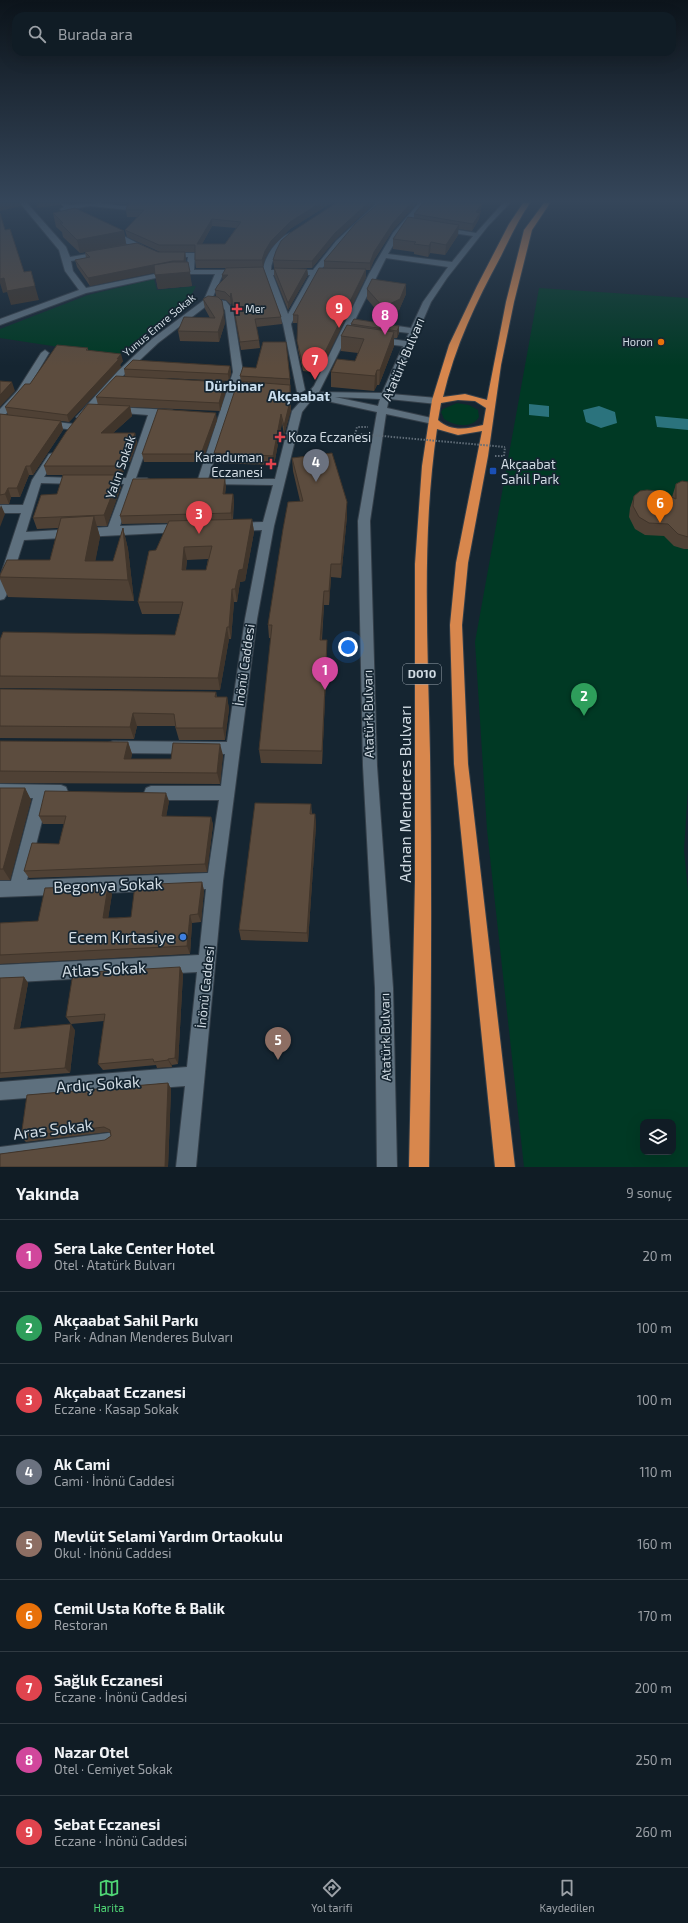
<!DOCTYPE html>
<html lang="tr">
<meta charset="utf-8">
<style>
:root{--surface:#101c25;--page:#1e2932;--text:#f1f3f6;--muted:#9ca1a7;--line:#303a42;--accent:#4fd675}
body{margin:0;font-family:"Exo 2",sans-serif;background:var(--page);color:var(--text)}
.controls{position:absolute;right:12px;bottom:12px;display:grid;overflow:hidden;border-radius:8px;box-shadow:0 4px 16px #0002}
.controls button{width:36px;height:36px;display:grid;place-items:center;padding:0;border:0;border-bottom:1px solid var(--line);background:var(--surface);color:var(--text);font:20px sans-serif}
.you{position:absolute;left:348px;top:647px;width:14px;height:14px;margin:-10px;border:3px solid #fff;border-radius:50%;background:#1a73e8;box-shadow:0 0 0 6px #1a73e833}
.badge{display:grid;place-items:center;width:26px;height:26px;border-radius:50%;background:var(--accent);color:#fff;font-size:13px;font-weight:700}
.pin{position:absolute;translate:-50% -33px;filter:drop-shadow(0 1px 2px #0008)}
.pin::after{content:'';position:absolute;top:21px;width:14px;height:12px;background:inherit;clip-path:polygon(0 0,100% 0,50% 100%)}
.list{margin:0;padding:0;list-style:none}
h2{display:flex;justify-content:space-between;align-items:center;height:52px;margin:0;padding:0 16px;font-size:17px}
h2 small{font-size:13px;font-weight:400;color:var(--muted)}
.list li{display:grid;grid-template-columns:26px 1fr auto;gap:12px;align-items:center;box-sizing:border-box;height:72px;padding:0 16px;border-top:1px solid var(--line)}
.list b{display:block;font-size:15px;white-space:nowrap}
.list p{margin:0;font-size:13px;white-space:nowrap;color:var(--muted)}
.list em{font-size:13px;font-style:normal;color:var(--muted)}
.icon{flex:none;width:22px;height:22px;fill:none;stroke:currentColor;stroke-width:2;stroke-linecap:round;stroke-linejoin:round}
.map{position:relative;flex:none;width:688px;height:1167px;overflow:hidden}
.search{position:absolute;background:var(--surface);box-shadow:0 4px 16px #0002;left:12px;right:12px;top:12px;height:44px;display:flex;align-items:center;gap:10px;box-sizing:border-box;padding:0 14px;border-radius:12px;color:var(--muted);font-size:15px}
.sheet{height:700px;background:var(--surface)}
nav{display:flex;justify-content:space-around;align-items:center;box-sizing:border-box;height:56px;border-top:1px solid var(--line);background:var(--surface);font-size:11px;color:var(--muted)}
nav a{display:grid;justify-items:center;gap:2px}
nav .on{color:var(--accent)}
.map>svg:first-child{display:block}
.green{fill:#003924;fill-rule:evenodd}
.water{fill:#2b737d}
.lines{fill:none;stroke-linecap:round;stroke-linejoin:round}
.stream{stroke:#2b737d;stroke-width:3}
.lane-casing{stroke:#343f49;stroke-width:12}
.street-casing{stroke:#343f49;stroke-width:2}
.highway-casing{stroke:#343f49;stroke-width:2}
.path{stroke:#606d78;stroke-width:2;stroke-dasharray:1.5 1.5;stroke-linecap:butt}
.lane{stroke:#5e707e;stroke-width:10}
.street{fill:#5e707e;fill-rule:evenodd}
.highway{fill:#d8874d;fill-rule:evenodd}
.path-bridge{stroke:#606d78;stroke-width:2;stroke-dasharray:1.5 1.5;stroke-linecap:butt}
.wall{fill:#4f4135;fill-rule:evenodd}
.shaded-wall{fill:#40352b}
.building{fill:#5c4c3e;stroke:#40352b;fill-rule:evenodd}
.health-dot{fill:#e0444e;stroke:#152531;stroke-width:1.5}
.food-dot{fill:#e8710a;stroke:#152531;stroke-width:1.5}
.transit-dot{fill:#1a4fb4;stroke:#152531;stroke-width:1.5}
.shop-dot{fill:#3f7fe0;stroke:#152531;stroke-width:1.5}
.labels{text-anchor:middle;stroke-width:3.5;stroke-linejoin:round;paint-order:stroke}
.far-poi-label{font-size:11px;fill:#d1dbe3;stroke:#152531;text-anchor:start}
.far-street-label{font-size:11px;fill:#d1dbe3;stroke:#152531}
.shield{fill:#152531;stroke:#99a4ae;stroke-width:1}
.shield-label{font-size:12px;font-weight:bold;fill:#d1dbe3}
.street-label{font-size:13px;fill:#d1dbe3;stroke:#152531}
.poi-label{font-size:13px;fill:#d1dbe3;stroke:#152531;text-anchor:start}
.far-district-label{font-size:14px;font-weight:bold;fill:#cbdfef;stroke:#152531}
.near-street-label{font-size:16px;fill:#d1dbe3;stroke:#152531}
.near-poi-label{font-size:16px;fill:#d1dbe3;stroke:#152531;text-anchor:end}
</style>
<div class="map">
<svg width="688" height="1167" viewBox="0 0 688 1167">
<rect width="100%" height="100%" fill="#152531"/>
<!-- green -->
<path class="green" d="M154 279 157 290 196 286 190 298 118 356 0 338V329L88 295Z
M539 288 688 298V789L684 850 688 891V1167H524L487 830 475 642ZM643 1122H673V1152H643Z
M457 403 469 405 478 410 479 417C472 429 455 426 444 419L441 412 443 409Z"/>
<!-- water -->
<path class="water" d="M529 404 549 406V417L529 415Z
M599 406 615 412 617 423 601 428 586 422 583 410Z
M655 416 688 419V430L657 427Z"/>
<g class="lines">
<!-- stream -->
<path class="stream" d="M181 252 192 253"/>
<defs>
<path id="lane" d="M0 1152 109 1138"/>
<path id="street" d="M20 203H27L66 247 70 257 105 251V255L71 261 73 271 86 288 174 270H186L188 257H168L167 255 171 253H195L194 270H225L229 272 223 274 212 299 226 301 233 310 243 372 208 479H275L292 411 314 386 369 274 393 233 419 203H426L400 234 388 254 452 262 473 236 440 231V227L476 233 503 203H510L488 226 447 278 431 302 391 394 437 398 442 401 437 404 389 399 387 408 436 419 438 421 433 424 386 414 370 521 377 766 393 988 397 1167H377L375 988 363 766 358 521 377 412 313 398 302 412 274 526 257 619 223 881 196 1167H176L185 1086 0 1100V1082L187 1067 197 972 0 983V965L199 955 206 889 0 897V881H11L33 798H0V784L61 785 66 787 68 792 66 797 61 799 48 798 27 880 208 873 219 800H151L146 798 144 793 146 788 151 786H221L225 754 113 753 108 751 106 747 108 743 113 741 227 742 245 619 262 530 237 531 231 527 237 523 263 522 273 485 206 484 202 485 197 482 233 372 225 310 220 305 209 304 158 343 124 375 84 419H78L76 417 78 415 118 371 152 339 204 300 215 274H174L86 293 0 325V319L79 290 65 271 59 250ZM386 258 448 267 423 302 411 328 384 324 380 327 384 330 409 333 405 341 378 337 374 340 378 343 403 346 382 393 319 392ZM335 397 380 399 378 406Z
M60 203 71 205 99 203 123 206H127L131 203H138L129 210 90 206 67 210 80 216V218L78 219 62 212 60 209 64 207Z
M377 203H384L354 230 320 271H336V275H317L291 324 305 390 300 393 297 392 283 324 265 274H250L246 272 250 270H263C264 257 278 237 290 233L294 235C285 246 271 255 271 270H313L336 241ZM273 275H310L288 314Z
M108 231H114L143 246 136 248 108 235Z
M45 350 49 353 24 395 3 417 0 418V409L17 391 41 353Z
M114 407 172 410 177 413 172 416 158 415 136 478H147L152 481 147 484H134L120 526 181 524 187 528 181 532 24 540 6 596 4 599 0 600V577L21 513H0V505H23L32 480 49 454 53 453 58 456 44 477 77 478 82 481 77 484 41 483 26 532 108 527 124 484H104L99 481 104 478H126L148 415 111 412 109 410Z
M47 421 74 424 79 427 74 430 44 426 42 424 44 422Z"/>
<path id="highway" d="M523 203H530C518 220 510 238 501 256 476 302 455 346 443 397L465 394 487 400 506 302 524 230 544 203H550L532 230 514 302 501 365 488 456 468 563 462 625 468 764 515 1167H495L454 764 450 625 456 563 482 431 458 435 437 429C421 537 428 647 430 755 432 892 431 1030 429 1167H409L415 881V564L422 466 432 400 449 345 477 286 509 224ZM458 400 475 401 486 408 483 425C467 429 451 432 438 420L441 403Z"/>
</defs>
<!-- lane casing -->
<use href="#lane" class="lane-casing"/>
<!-- street casing -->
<use href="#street" class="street-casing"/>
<!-- highway casing -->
<use href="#highway" class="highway-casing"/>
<!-- path -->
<path class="path" d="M358 442 353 441 357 427H368
M495 456H504L505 447"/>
<!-- lane -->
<use href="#lane" class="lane"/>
<!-- street -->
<use href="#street" class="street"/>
<!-- highway -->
<use href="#highway" class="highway"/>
<!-- path-bridge -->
<path class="path-bridge" d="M358 442 360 434 505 447"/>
</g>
<!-- wall -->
<path class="wall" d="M114 203H127L123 204Z
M130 203H331L290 229 271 248 265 258 263 267 281 317 282 324 256 327 259 340 260 348 241 350 232 301 231 305 226 300 220 299 225 323 219 342 180 341 178 331 210 318 205 309 203 299 216 296 215 290 223 280 222 275 244 268H196L195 260V252H185L186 259V262L192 286 158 289 155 272 90 286 77 267 75 260 86 258 85 252 80 253 63 237 62 232 56 227 53 213 124 231 126 244 158 252H160L127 237 125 230 138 217H127L126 210ZM212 226 236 228 225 244H202Z
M336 203H375L335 240 312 268H274L273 260Z
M379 203H417L393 230 374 260 370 270H366V277L319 373 303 371 298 349V323H293V315L324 269V261Z
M481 211 480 213 479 219 472 231 458 229V235L445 255 430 253 428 257 414 254V252L393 249V239L414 218V214Z
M274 268 307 269 308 275 288 310 274 275Z
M406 284V294L399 310 383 318 367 299V289Z
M351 324 399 326V333L397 338H394V346L379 385H377L374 391 331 387V372L355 361 358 353 341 351V336L351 326Z
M88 348V351L123 361 120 365 121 367 69 422 61 421 63 430 33 475H29L20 497H11L9 504H0V414L8 415 5 407 30 384Z
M230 366 231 373 229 381 163 378 226 390 220 411 130 407 132 416 113 433H135L137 443 130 462H127L122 476 117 475 121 487 107 526H97L100 537 95 561H113L123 528 128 549 134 601 8 597 0 579V575L50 560 58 528 37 529 33 518 57 494 63 475H47L44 466 98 405 96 397 125 376 124 369Z
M240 376 290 379 291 410 284 435 282 423 274 465 216 463 214 453 241 382Z
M217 420 202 462H144L142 454Z
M292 458 347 516 341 578 331 577 329 605H324L322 640 327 654 322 764 261 763 259 750 271 638H269L268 625 300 501 293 471Z
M688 482V549H684L674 546 664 536 645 535 635 529 629 517 630 508 634 496 672 497 676 484Z
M226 486 225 494H233L234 502 233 520 252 519 254 532 245 581 240 582 237 602H234L231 639H229L220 690 0 688V640L175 635 180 614H142L138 602 156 550 168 523 122 524 120 516ZM208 559 206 570H186L187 560Z
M0 689 216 692 217 697H227L229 709 225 740H179L175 726H137L134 739 0 738Z
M0 741 128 742 132 754 131 759H171L223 755 220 784 0 783Z
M0 788H25L31 800 10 880H0Z
M169 801 166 816 211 817 213 825 207 872 29 878 24 871 59 844 64 824H43L39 816Z
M311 804 312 814H315L316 825 308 942 241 940 239 930Z
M202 882 204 891 201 922 192 923 190 954 0 964V923L38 921 112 894 108 918 131 917Z
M180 967 183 974 178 1064 172 1065V1067L157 1068 156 1065 103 1070 98 1064 104 1021 71 1024 66 1017Z
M24 977 28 983 20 1028 75 1030 70 1073 0 1078V978Z
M168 1083 171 1089 168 1167H0V1154L105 1140 111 1136 110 1133 108 1132 26 1142 21 1137 27 1095Z"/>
<!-- shaded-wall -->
<path class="shaded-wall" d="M0 203H20L21 206 0 211Z
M36 203H60V205L37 208Z
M320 203H331L290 229 271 248 265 258 263 268 262 260 265 251 271 241 290 222Z
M368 203H375L335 240 312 268V261L335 233Z
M411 203H417L393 230 374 260 370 270V263L374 252 393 223Z
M482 204 479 219 472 231 473 224 476 212Z
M212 219V226L198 251 197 244Z
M459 225 458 235 445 255 446 245Z
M124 231 126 244 80 253 77 240Z
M431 242 430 253 428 257 429 246Z
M185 252 186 259 185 268 184 261Z
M173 261 174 269 90 286 88 278Z
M307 269 308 275 288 310V303Z
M366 269V277L319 373V364Z
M190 272 192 286 158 289 155 275Z
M222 275H228L223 283Z
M4 278 35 286 39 300 11 305 7 292 3 293 0 283V279Z
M406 284V294L399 310 383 318V307Z
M231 293 232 301 231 305 230 297Z
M224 313 225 323 219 342 218 332Z
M399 326V333L397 338V331Z
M394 332V346L379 385 380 370Z
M121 354 123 361 120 365 121 367 69 422 67 415 117 359Z
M230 366 231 373 229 381 228 374Z
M377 370V385L374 391 375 376Z
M12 382 15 391 0 407V395Z
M225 382 226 390 220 411 219 403Z
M290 385 291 410 284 435V426Z
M130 406 132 416 103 442 101 433Z
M216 413 217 420 202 462 201 454Z
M281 414 282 423 274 465 273 456Z
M61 421 63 430 33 475 30 466Z
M135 433 137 443 130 462 128 453Z
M125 452 127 462 122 476 120 466Z
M26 466 29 475 20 497 17 488Z
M116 475 118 480 119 477 121 487 107 526 104 515Z
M225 478 226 486 224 502 223 494Z
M8 488 11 497 9 504 5 494Z
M233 494 234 502 232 521 231 513Z
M347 502V516L341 578V564Z
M1 505 5 514 0 527V508Z
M94 516 100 537 92 579 85 561Z
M252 519 254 532 245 581 240 582 237 602 235 589 239 570Z
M123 528 128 549 134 601 128 580Z
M184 547 187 560 184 582 182 570Z
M331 564V577L329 605V591Z
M232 589 234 602 231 639 229 627Z
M324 591V605L320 654V640Z
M227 627 229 639 220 690 218 678Z
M327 640V654L322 764V751Z
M227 697 229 709 225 740 223 728Z
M133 713 137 726 134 739 130 727Z
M128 742 132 754 128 771 124 759Z
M220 744 223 755 220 784 217 773Z
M25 788 31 800 10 880 3 869Z
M166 793 169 801 165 824 162 816Z
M315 814 316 825 308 942 307 933Z
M211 817 213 825 207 872 205 864Z
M202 882 204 891 201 922 198 914Z
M108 886 112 894 107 926 103 918Z
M190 915 192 923 190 954 187 946Z
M180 967 183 974 178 1064 175 1058Z
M24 977 28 983 19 1034 14 1029Z
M71 1024 75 1030 70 1073 65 1068Z
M168 1059 172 1065V1067L168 1060Z
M168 1083 171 1089 168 1167H165Z"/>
<!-- building -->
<path class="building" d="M130 203H320L290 222 271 241 265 251 262 260H195V245H159L125 230 144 210H126L128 204ZM212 219 241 222 225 244H197Z
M336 203H368L335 233 312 261 273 260 276 251 281 241 290 233Z
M379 203H411L393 223 374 252 370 263 324 261 355 224Z
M423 203H473L482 204 476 212 480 213 473 224 414 214Z
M75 208 124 231 77 240 60 223H63L53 213Z
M0 213 5 230 10 229 24 272 31 271 35 286 7 291 4 278 0 279Z
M408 217 459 225 446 245 431 242 429 246 414 244 416 242 393 239Z
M137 243 158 252H185L184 261H173L88 278 75 260 90 257 85 252Z
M172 262H188L190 272 155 275 154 265Z
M263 267 281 317 255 319 259 340 240 342 231 293 230 297 225 292 215 290 218 285 228 275H222L226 268Z
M274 268 307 269 288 303Z
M319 268 366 269 319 364 302 362 297 341 298 315H293Z
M372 279 406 284 400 299 383 307 367 289Z
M208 296 218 297 222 301 224 313 218 332 178 331 184 317 215 318 203 299Z
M354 319 399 326 397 331 351 324Z
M347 325 394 332 380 370H377L375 376 331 372 337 359 355 361 364 339 341 336Z
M263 342H286L290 379 240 376 243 367 256 368Z
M57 345 88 348 86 350 121 354 117 359H119L67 415 5 407 25 384H30Z
M133 360 230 366 228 374 124 369Z
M116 376 225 382 219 403 96 397Z
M0 381 12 382 0 395Z
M238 381 290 385V401L284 426 281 414 273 456 214 453Z
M88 404 130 406 101 433H135L128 453 125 452 120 466H44L66 432Z
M158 409 216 413 201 454H142Z
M0 414 61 421 30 466H26L17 488H8L5 494 0 495Z
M332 453 347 502 341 564H331L329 591H324L320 640H327L322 751 259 750 272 625H268L283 529 288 502 303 501 292 458Z
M63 475H116V477H119L104 515 33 518 41 495 57 494Z
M225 478 223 494H233L231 513 120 516 133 479Z
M682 481 688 482V537L678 534 668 524 649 523 639 517 633 506 634 496 640 491 647 490 657 491 676 499V484Z
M94 516 85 561H113L123 528 128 580 0 577V575L7 560H50L61 518Z
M252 519 243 569 239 570 235 589H232L229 627H227L218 678 0 676V640L3 632 175 635 183 602H138L149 551 156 550 169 521ZM212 546 206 570H182L184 547Z
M0 689 216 692 215 697H227L223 728H176L174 714 133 713 130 727 0 726Z
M0 741 128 742 124 759H171L173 743 220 744 217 773 0 771Z
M0 788H25L3 869H0Z
M45 791 166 793 162 816 211 817 205 864 24 871 32 843 59 844 66 816H39Z
M255 803 311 804 310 814H315L307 933 239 930Z
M202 882 198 914 190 915 187 946 0 955V923L38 921 45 888 108 886 103 918H117L131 917 135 885Z
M180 967 175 1058 168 1059V1060L154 1062 153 1059 98 1064 105 1014 66 1017 73 973Z
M24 977 14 1029 71 1024 65 1068 0 1073V978Z
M168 1083 165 1167H0V1154L105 1140 111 1136 110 1130 104 1127 21 1137 27 1095Z"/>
<!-- sky -->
<linearGradient id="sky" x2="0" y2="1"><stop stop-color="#0c141b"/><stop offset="0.55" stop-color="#35465a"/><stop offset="1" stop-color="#35465a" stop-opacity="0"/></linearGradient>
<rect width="688" height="366" fill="url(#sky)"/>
<!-- markers -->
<g class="health-dot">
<path d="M235 303h4v4h4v4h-4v4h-4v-4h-4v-4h4z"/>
<path d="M278 431h4v4h4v4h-4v4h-4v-4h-4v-4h4z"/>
<path d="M269 458h4v4h4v4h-4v4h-4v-4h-4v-4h4z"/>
</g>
<circle class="food-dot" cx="661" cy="342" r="4"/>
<rect class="transit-dot" x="489" y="467" width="8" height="8" rx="2"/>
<circle class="shop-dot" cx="183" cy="937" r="4"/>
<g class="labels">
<!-- far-poi labels -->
<g class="far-poi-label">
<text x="245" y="313">Mer</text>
<text x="653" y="346" text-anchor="end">Horon</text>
</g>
<!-- far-street labels -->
<g class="far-street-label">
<text transform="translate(159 325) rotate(-40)" y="4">Yunus Emre Sokak</text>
</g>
<!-- shield labels -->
<rect class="shield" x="403" y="664" width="38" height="20" rx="3"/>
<g class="shield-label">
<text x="422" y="678">D010</text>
</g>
<!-- street labels -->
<g class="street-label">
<text transform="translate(403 359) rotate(-67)" y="5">Atatürk Bulvarı</text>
<text transform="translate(120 467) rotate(-71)" y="5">Yalın Sokak</text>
<text transform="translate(244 665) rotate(-82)" y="5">İnönü Caddesi</text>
<text transform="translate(368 714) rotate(-91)" y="5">Atatürk Bulvarı</text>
<text transform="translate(205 987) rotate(-84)" y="5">İnönü Caddesi</text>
<text transform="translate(385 1037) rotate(-91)" y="5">Atatürk Bulvarı</text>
</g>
<!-- poi labels -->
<g class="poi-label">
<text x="288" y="442">Koza Eczanesi</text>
<text x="263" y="462" text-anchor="end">Karaduman<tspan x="263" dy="15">Eczanesi</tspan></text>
<text x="501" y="469">Akçaabat<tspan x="501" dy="15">Sahil Park</tspan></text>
</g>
<!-- far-district labels -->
<g class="far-district-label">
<text x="234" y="391">Dürbinar</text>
<text x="299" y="401">Akçaabat</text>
</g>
<!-- near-street labels -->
<g class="near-street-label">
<text transform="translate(405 794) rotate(-90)" y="6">Adnan Menderes Bulvarı</text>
<text transform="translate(108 885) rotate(-2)" y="6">Begonya Sokak</text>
<text transform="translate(104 969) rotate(-3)" y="6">Atlas Sokak</text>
<text transform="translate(98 1084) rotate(-4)" y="6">Ardıç Sokak</text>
<text transform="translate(53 1129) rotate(-7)" y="6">Aras Sokak</text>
</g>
<!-- near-poi labels -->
<g class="near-poi-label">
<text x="175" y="943">Ecem Kırtasiye</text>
</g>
</g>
</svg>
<div class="controls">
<button><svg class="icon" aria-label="layers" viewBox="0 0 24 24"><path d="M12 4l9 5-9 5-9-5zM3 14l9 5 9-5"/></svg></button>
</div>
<div class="you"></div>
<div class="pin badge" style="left:325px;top:690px;background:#d1479c">1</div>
<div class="pin badge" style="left:584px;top:716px;background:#2e9e5b">2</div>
<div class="pin badge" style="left:199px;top:534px;background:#e0444e">3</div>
<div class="pin badge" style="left:316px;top:482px;background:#6b7280">4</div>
<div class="pin badge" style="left:278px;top:1060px;background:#8d6e63">5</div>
<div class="pin badge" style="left:660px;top:523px;background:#e8710a">6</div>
<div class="pin badge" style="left:315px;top:380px;background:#e0444e">7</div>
<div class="pin badge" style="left:385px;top:335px;background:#d1479c">8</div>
<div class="pin badge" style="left:339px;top:328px;background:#e0444e">9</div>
<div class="search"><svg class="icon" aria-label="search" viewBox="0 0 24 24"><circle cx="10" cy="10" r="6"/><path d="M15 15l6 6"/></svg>Burada ara</div>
</div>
<section class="sheet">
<h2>Yakında<small>9 sonuç</small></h2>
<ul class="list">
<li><span class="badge" style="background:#d1479c">1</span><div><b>Sera Lake Center Hotel</b><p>Otel · Atatürk Bulvarı</p></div><em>20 m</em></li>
<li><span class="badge" style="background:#2e9e5b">2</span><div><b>Akçaabat Sahil Parkı</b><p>Park · Adnan Menderes Bulvarı</p></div><em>100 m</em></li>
<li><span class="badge" style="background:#e0444e">3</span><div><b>Akçabaat Eczanesi</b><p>Eczane · Kasap Sokak</p></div><em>100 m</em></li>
<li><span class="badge" style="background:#6b7280">4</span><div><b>Ak Cami</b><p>Cami · İnönü Caddesi</p></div><em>110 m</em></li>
<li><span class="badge" style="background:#8d6e63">5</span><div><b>Mevlüt Selami Yardım Ortaokulu</b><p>Okul · İnönü Caddesi</p></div><em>160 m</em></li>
<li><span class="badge" style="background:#e8710a">6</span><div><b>Cemil Usta Kofte &amp; Balik</b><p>Restoran</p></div><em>170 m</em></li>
<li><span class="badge" style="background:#e0444e">7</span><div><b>Sağlık Eczanesi</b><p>Eczane · İnönü Caddesi</p></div><em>200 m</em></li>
<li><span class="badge" style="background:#d1479c">8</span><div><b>Nazar Otel</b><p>Otel · Cemiyet Sokak</p></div><em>250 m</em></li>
<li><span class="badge" style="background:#e0444e">9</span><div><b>Sebat Eczanesi</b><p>Eczane · İnönü Caddesi</p></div><em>260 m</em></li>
</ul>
</section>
<nav>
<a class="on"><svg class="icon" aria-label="map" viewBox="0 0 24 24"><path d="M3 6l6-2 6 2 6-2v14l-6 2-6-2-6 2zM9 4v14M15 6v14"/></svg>Harita</a>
<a><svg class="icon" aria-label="directions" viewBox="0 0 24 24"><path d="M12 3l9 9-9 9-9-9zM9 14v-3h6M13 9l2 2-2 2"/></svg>Yol tarifi</a>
<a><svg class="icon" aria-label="saved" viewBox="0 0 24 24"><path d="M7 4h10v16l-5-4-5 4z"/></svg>Kaydedilen</a>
</nav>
